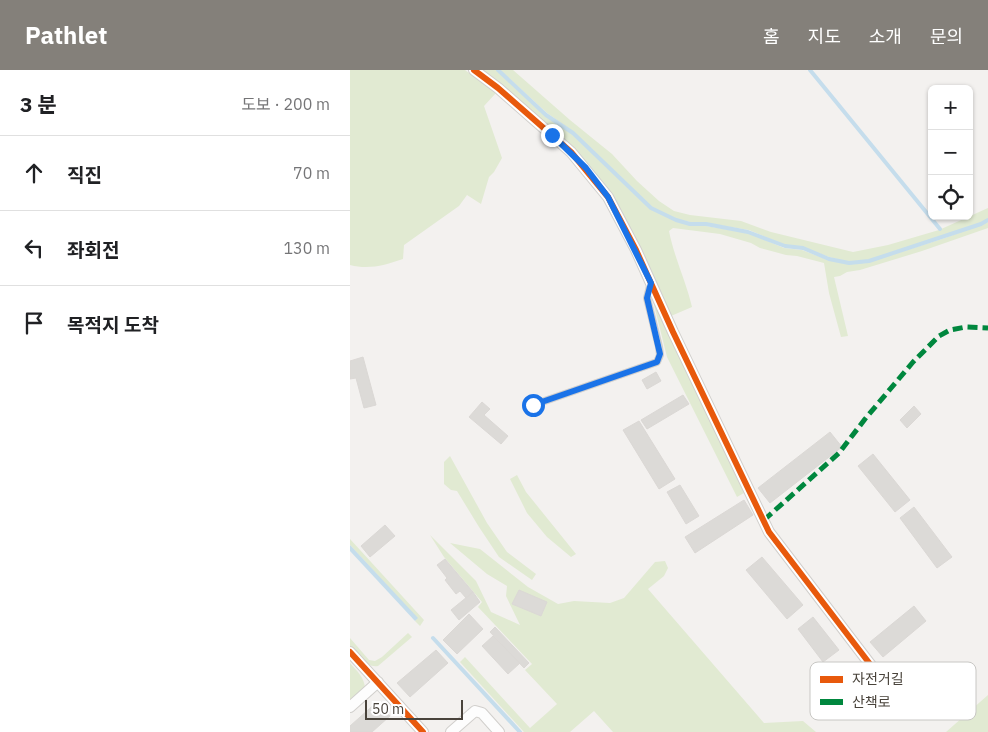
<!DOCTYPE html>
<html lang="ko">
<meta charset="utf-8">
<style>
:root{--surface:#fff;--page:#f6f6f6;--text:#202124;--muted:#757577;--line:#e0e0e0;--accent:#84807a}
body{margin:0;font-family:"IBM Plex Sans","Noto Sans KR",sans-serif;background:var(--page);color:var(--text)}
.controls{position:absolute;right:15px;top:15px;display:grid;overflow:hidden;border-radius:8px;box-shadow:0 1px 4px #0004}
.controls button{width:45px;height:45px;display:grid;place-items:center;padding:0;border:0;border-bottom:1px solid var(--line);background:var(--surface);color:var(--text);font:25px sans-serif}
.scale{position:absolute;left:15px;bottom:12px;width:98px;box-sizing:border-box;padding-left:5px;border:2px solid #49433b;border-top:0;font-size:14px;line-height:18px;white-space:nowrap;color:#49433b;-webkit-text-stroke:4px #fff;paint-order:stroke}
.stop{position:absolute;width:15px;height:15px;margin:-11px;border:4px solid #1a73e8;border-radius:50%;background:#fff}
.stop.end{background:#1a73e8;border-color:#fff;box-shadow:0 1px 5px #0008}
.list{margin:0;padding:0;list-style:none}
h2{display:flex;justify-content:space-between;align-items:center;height:65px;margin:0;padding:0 20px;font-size:21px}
h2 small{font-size:16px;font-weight:400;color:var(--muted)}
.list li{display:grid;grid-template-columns:32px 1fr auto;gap:15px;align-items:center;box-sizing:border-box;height:75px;padding:0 20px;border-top:1px solid var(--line)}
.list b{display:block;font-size:19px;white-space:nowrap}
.list em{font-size:16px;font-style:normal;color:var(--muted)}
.icon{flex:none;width:28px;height:28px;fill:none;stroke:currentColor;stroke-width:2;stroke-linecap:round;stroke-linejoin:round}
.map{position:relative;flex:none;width:638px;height:662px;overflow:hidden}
header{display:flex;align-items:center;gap:30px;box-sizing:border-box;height:70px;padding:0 25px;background:var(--accent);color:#fff}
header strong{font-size:24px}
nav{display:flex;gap:28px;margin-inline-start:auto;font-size:18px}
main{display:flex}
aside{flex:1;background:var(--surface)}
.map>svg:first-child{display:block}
.green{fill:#e1ead2}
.water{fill:#c5ddec}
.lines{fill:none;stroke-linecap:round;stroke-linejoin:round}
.stream{stroke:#c5ddec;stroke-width:4}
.building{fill:#dcdad7;stroke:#dbd8d5}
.service-casing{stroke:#d1cfcc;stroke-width:8}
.minor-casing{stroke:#d1cfcc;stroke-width:12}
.service{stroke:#fdfdfd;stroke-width:5}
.minor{stroke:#fdfdfd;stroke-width:10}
.quiet{stroke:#00873e;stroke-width:5;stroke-dasharray:10 5;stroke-linecap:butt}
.cycleway-casing{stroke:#fff;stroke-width:9}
.cycleway{stroke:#e8590c;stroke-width:6}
.route{stroke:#1a73e8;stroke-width:6}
.key{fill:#fff;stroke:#c8c7c4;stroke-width:1}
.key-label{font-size:14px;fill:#49433b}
</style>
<header>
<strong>Pathlet</strong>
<nav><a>홈</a><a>지도</a><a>소개</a><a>문의</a></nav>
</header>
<main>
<aside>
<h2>3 분<small>도보 · 200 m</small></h2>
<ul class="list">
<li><svg class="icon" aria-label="ahead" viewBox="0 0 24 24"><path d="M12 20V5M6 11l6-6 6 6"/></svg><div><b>직진</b></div><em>70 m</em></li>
<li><svg class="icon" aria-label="left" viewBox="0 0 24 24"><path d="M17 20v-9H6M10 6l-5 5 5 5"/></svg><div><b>좌회전</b></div><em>130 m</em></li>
<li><svg class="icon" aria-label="arrive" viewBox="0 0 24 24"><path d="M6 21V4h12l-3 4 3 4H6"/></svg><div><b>목적지 도착</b></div></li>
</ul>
</aside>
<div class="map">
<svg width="638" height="662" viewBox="0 0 638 662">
<rect width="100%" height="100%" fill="#f3f1ef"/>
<!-- green -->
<path class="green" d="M0 0H115L146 23 134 36 152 88 144 102 139 107 131 134 117 125 109 136 54 175 53 189C35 195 19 200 0 195Z
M131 0H146L195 46 222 64 300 139 326 151 339 155 356 156 398 163 434 178 452 180 478 190 499 194 519 192 595 168 638 152V158L572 181 510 200 497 202 490 206 484 207 498 266 491 267 479 223 474 193 447 186 436 185 410 178 401 173 370 164 323 158 319 161C324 187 336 211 342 237L321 246 262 126C227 76 177 39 131 0Z
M150 0H163L220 50 262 84 287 111 309 131 324 141 340 145 391 151 421 162 503 182 538 175 589 160 638 138V149L631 153 518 190 499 192 479 187 453 177 435 175 399 160 356 153 340 152 327 149 301 137 224 62 197 43Z
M303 231 308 236 335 298 394 423 387 427 317 287Z
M100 386 137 453 157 482 186 504 182 510 149 487 129 457 107 421 101 420 94 414V392Z
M167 405 176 422 226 484 221 487 197 467 177 443 160 409Z
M80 465 126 511 141 542 170 555 156 526 157 516 137 504 100 473 130 479 178 517 208 534 224 531 260 533 274 528 305 492 315 491 318 498 314 506 298 519 414 653 453 651 466 662H263L244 641 220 662H174L110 592 115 587 180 658 207 634 175 600 182 594 128 537 132 532 94 487Z
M0 469 74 550 70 556 65 551 67 548 0 475Z
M58 563 62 567 28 596C16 598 7 584 0 576V568L19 590 25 591 32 587Z
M0 593C7 601 15 608 15 619L0 632Z
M638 625V662H596Z"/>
<!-- water -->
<path class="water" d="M0 475 68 548 65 551 0 481Z"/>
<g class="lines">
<!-- stream -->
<path class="stream" d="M148 0 196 45 223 63 301 138 326 150 340 154H356L398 162 435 176 453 178 479 189 499 193 519 191 631 154 638 150
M460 0 590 159
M83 568 170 662"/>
</g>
<!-- building -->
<path class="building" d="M13 287 26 335 14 338 6 308 0 309V291Z
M306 302 311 311 297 319 292 310Z
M333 325 339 334 297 359 291 350Z
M132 332 140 339 134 345 158 366 151 374 119 347Z
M564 336 571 344 557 358 550 350Z
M289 351 325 409 309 419 273 360Z
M480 362 492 377 420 433 408 418Z
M523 384 560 430 545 442 508 396Z
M330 415 349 446 336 454 317 422Z
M394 430 403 445 345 483 335 467Z
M564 437 602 487 587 498 550 448Z
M35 455 45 466 20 487 11 476Z
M412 487 453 535 437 549 396 500Z
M95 489 123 522 116 528 110 521 106 524 95 510 97 508 87 495Z
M169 520 197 532 191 546 162 534Z
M123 522 130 532 109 550 101 540Z
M564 536 576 551 533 587 520 572Z
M119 544 133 559 107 584 93 570Z
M463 547 489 580 473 592 448 559Z
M145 557 179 593 174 598 140 562Z
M143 566 170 593 158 604 132 576Z
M86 580 98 593 60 627 47 613Z
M27 632 40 646 22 662H0V656Z"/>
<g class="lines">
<defs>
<path id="service" d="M183 335 307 292 310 285 309 277 297 228 300 216"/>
<path id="minor" d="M124 0 148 18 221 82 258 127 286 180 323 262 419 462 536 615
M0 582 73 662
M0 637 28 612
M101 662 125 641 132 643 149 662"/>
</defs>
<!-- service casing -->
<use href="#service" class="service-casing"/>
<!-- minor casing -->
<use href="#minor" class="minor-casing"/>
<!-- service -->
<use href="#service" class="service"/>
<!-- minor -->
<use href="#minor" class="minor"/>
<!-- quiet -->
<path class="quiet" d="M414 450 489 383 515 349 563 292 589 266 600 260 616 257 638 258"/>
<defs>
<path id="cycleway" d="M124 0 148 18 221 82 258 127 286 180 323 262 419 462 536 615
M0 582 73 662"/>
</defs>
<!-- cycleway casing -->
<use href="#cycleway" class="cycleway-casing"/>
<!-- cycleway -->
<use href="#cycleway" class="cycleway"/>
</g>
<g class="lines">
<!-- route -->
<path class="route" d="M183 335 307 292 310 284 297 228 301 213 258 127 236 98 202 65"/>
</g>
<!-- legend -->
<rect x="460" y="592" width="166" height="58" rx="8" class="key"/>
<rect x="470" y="606" width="23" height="7" fill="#e8590c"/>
<rect x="470" y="629" width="23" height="6" fill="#00873e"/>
<g class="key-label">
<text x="502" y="614">자전거길</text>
<text x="502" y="637">산책로</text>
</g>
</svg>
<div class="controls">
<button>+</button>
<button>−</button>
<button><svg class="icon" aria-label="locate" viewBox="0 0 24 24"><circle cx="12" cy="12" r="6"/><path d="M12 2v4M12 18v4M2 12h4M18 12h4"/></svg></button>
</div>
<div class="scale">50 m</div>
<div class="stop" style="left:183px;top:335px"></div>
<div class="stop end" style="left:202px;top:65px"></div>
</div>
</main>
